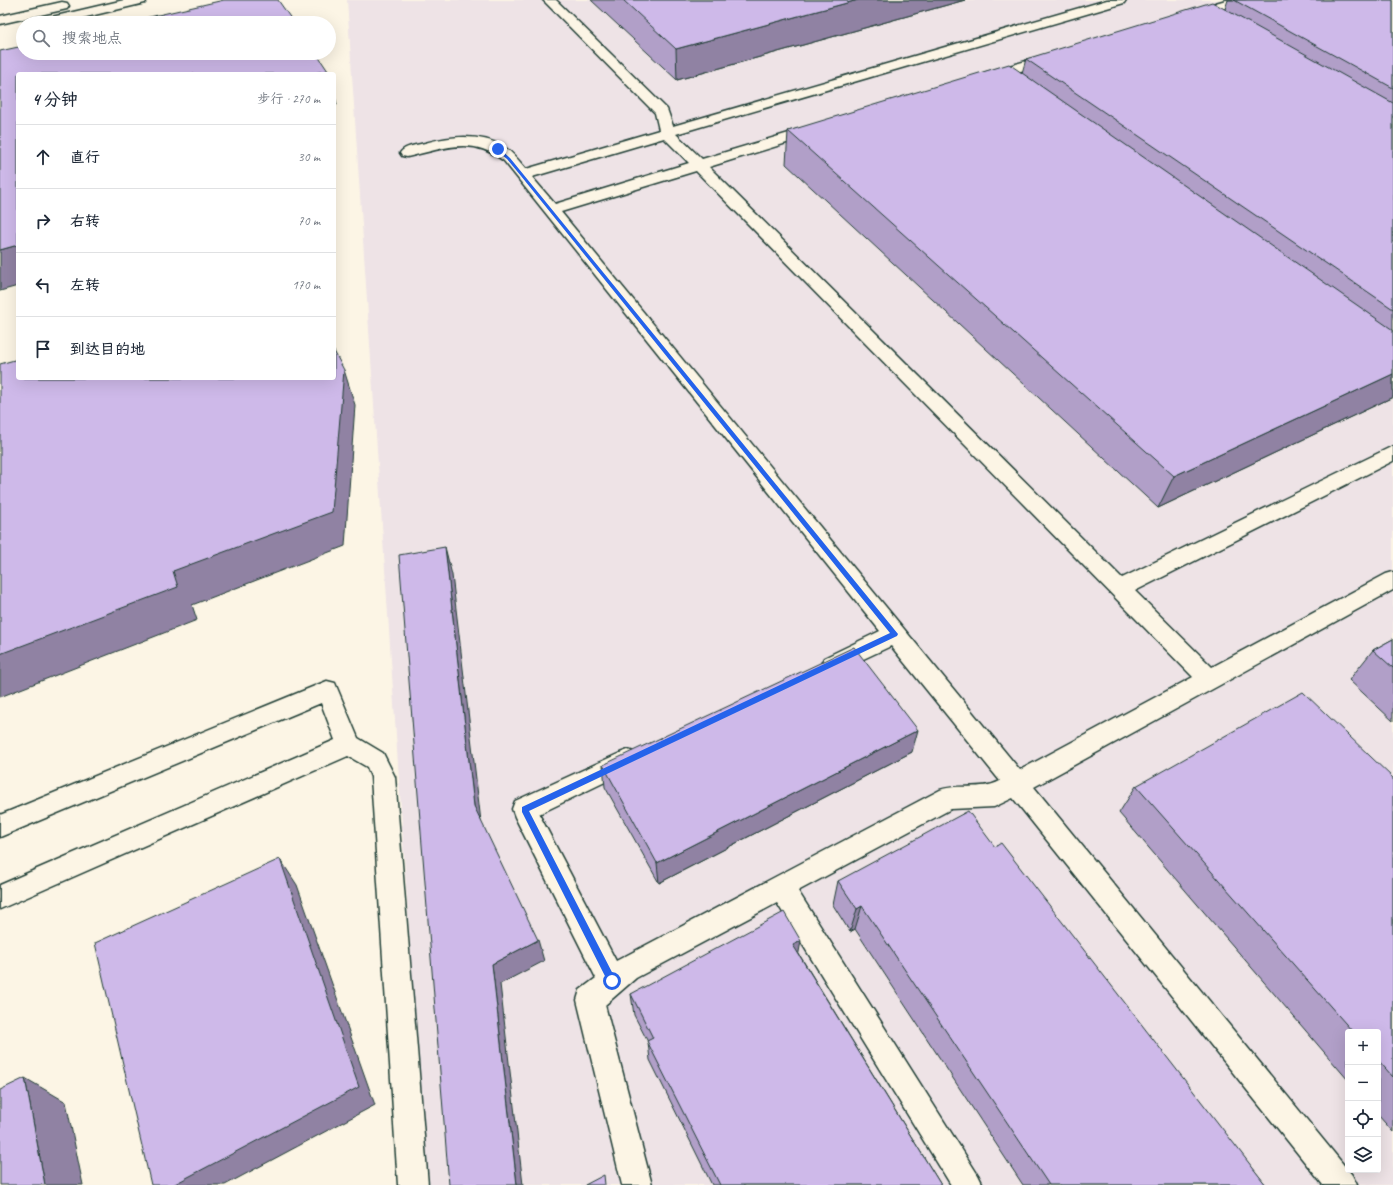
<!DOCTYPE html>
<html lang="zh">
<meta charset="utf-8">
<style>
:root{--surface:#fff;--page:#f2f2f3;--text:#1f2937;--muted:#747a83;--line:#e0e1e3}
body{margin:0;font-family:Caveat,"LXGW WenKai TC",sans-serif;background:var(--page);color:var(--text)}
.controls{position:absolute;right:12px;bottom:12px;display:grid;overflow:hidden;border-radius:4px;box-shadow:0 4px 16px #0002}
.controls button{width:36px;height:36px;display:grid;place-items:center;padding:0;border:0;border-bottom:1px solid var(--line);background:var(--surface);color:var(--text);font:20px sans-serif}
.stop{position:absolute;width:12px;height:12px;margin:-9px;border:3px solid #2563eb;border-radius:50%;background:#fff}
.stop.end{background:#2563eb;border-color:#fff;box-shadow:0 1px 4px #0008}
.list{margin:0;padding:0;list-style:none}
h2{display:flex;justify-content:space-between;align-items:center;height:52px;margin:0;padding:0 16px;font-size:17px}
h2 small{font-size:13px;font-weight:400;color:var(--muted)}
.list li{display:grid;grid-template-columns:26px 1fr auto;gap:12px;align-items:center;box-sizing:border-box;height:64px;padding:0 16px;border-top:1px solid var(--line)}
.list b{display:block;font-size:15px;white-space:nowrap}
.list em{font-size:13px;font-style:normal;color:var(--muted)}
.icon{flex:none;width:22px;height:22px;fill:none;stroke:currentColor;stroke-width:2;stroke-linecap:round;stroke-linejoin:round}
.map{position:relative;flex:none;width:1393px;height:1185px;overflow:hidden}
.search{position:absolute;background:var(--surface);box-shadow:0 4px 16px #0002;left:16px;top:16px;width:320px;height:44px;display:flex;align-items:center;gap:10px;box-sizing:border-box;padding:0 14px;border-radius:22px;color:var(--muted);font-size:15px}
.panel{position:absolute;background:var(--surface);box-shadow:0 4px 16px #0002;left:16px;top:72px;width:320px;height:308px;border-radius:4px}
.map>svg:first-child{display:block}
.built{fill:#eee3e6;fill-rule:evenodd}
.lines{fill:none;stroke-linecap:round;stroke-linejoin:round}
.lane-casing{stroke:#1f3d34;stroke-width:3}
.street-casing{stroke:#1f3d34;stroke-width:3}
.lane{fill:#fcf5e5;fill-rule:evenodd}
.street{fill:#fcf5e5;fill-rule:evenodd}
.wall{fill:#b19fc8;stroke:#1f3d34}
.shaded-wall{fill:#9082a3;stroke:#1f3d34}
.building{fill:#ceb9e9;stroke:#1f3d34}
.route{fill:#2563eb}
</style>
<div class="map">
<svg width="1393" height="1185" viewBox="0 0 1393 1185">
<rect width="100%" height="100%" fill="#fcf5e5"/>
<filter id="ink" filterUnits="userSpaceOnUse"><feTurbulence type="fractalNoise" baseFrequency=".025" numOctaves="2"/><feDisplacementMap in="SourceGraphic" scale="8" xChannelSelector="R" yChannelSelector="G"/><feConvolveMatrix kernelMatrix="1 2 1 2 8 2 1 2 1" color-interpolation-filters="sRGB"/></filter>
<g filter="url(#ink)">
<!-- built -->
<path class="built" d="M347 0H1393V1185H426ZM1348 1032H1378V1170H1348Z"/>
<g class="lines">
<defs>
<path id="lane" d="M543 0H556L667 109 673 126 1107 0H1126L1124 3 676 134 702 159 809 127 814 126 819 127 821 130 819 133 709 167 1122 578 1393 446V461L1135 591 1212 667 1386 574 1393 572V590L1034 787 1352 1175 1357 1185H1323L1013 798 994 807 951 809 798 891 978 1175 983 1185H951L777 903 636 978 605 1005 652 1185H622L577 1000 580 990 596 978 515 817 512 809 515 801 620 753 628 750 636 753 640 760 636 767 539 814 616 961 940 790C959 783 981 791 1000 781L891 646 840 670 832 673 824 670 821 664 824 658 880 631 504 161C471 135 443 149 407 157L402 156 400 153C404 146 417 145 425 143 450 136 481 133 504 147 513 153 519 161 526 169L659 130 655 113ZM664 138 689 163 555 204 532 177ZM696 171 1193 677 1020 770 561 212Z
M1226 0H1245L1243 3 1192 18 1188 17 1186 14 1188 11Z
M1051 54 1056 55 1058 58 1056 61 989 80 984 79 982 76 984 73Z
M327 681 335 683 358 738 383 753 395 777 428 1185H398L371 777 367 767 348 756 0 909V885L335 740 321 703 0 837V815Z"/>
<path id="street" d="M124 0H147L145 3 61 23H37L39 20Z
M62 2 67 3 69 6 67 9 0 24V16Z"/>
</defs>
<!-- lane casing -->
<use href="#lane" class="lane-casing"/>
<!-- street casing -->
<use href="#street" class="street-casing"/>
<!-- lane -->
<use href="#lane" class="lane"/>
<!-- street -->
<use href="#street" class="street"/>
</g>
<!-- wall -->
<path class="wall" d="M591 0H965L677 80Z
M1228 0H1393V397L1158 508 786 164 788 131 1022 73 1026 59 1225 9Z
M1393 639V721L1349 680 1373 650Z
M912 752 659 883 605 787 603 765Z
M1393 778V1132L1378 1115V1032H1348V1080L1119 813 1136 786Z
M995 847 1266 1185H1023L855 929 850 932 833 905 838 881Z
M799 954 941 1185H712L650 1060 648 1042 634 1015 631 994Z"/>
<!-- shaded-wall -->
<path class="shaded-wall" d="M858 0H965L677 80 676 49Z
M328 71 329 74H312V73Z
M334 92 337 105H334Z
M18 245V286L0 291V250Z
M344 370 355 405 345 546 192 605 197 620 0 697V654L173 571Z
M1393 374V397L1158 508 1174 476Z
M445 547 452 575 482 830 474 806Z
M918 730 912 752 659 883 657 863Z
M280 859 297 885 375 1105 225 1185H173Z
M862 906 855 929 850 932 857 909Z
M538 940 544 961 500 984 523 1185H517L492 964Z
M801 941 797 963 793 945Z
M25 1078 66 1102 83 1185H45Z"/>
<!-- building -->
<path class="building" d="M224 0H278L294 23H123Z
M623 0H858L676 49Z
M1234 0H1393V88Z
M1212 2 1393 103V309L1026 59Z
M23 46V53H316L328 71 312 73V74H18V245L0 250V51Z
M1009 64 1393 330V374L1174 476 788 131Z
M334 351 344 370 332 512 173 571 178 587 0 654V364L18 359V378H334Z
M445 547 474 806 538 940 492 964 517 1185H449L399 555Z
M1393 639V668L1373 650Z
M854 647 918 730 657 863 603 765Z
M1303 692 1393 778V1077L1378 1060V1032H1353L1136 786Z
M968 811 995 847 1001 843 1266 1185H1049L862 906 857 909 838 881Z
M280 859 359 1087 173 1185H151L95 943Z
M784 912 801 941 793 945 941 1185H720L647 1041 653 1038 631 994Z
M25 1078 45 1185H0V1090Z
M604 1175 605 1185H585Z"/>
</g>
<!-- route -->
<path class="route" d="M496 148H499L510 158 898 634 897 636 529 811 615 978 616 981 615 984 612 985 609 984 522 812V807L890 633 521 176 507 159 496 150Z"/>
</svg>
<div class="controls">
<button>+</button>
<button>−</button>
<button><svg class="icon" aria-label="locate" viewBox="0 0 24 24"><circle cx="12" cy="12" r="6"/><path d="M12 2v4M12 18v4M2 12h4M18 12h4"/></svg></button>
<button><svg class="icon" aria-label="layers" viewBox="0 0 24 24"><path d="M12 4l9 5-9 5-9-5zM3 14l9 5 9-5"/></svg></button>
</div>
<div class="stop" style="left:612px;top:981px"></div>
<div class="stop end" style="left:498px;top:149px"></div>
<div class="search"><svg class="icon" aria-label="search" viewBox="0 0 24 24"><circle cx="10" cy="10" r="6"/><path d="M15 15l6 6"/></svg>搜索地点</div>
<section class="panel">
<h2>4 分钟<small>步行 · 270 m</small></h2>
<ul class="list">
<li><svg class="icon" aria-label="ahead" viewBox="0 0 24 24"><path d="M12 20V5M6 11l6-6 6 6"/></svg><div><b>直行</b></div><em>30 m</em></li>
<li><svg class="icon" aria-label="right" viewBox="0 0 24 24"><path d="M7 20v-9h11M14 6l5 5-5 5"/></svg><div><b>右转</b></div><em>70 m</em></li>
<li><svg class="icon" aria-label="left" viewBox="0 0 24 24"><path d="M17 20v-9H6M10 6l-5 5 5 5"/></svg><div><b>左转</b></div><em>170 m</em></li>
<li><svg class="icon" aria-label="arrive" viewBox="0 0 24 24"><path d="M6 21V4h12l-3 4 3 4H6"/></svg><div><b>到达目的地</b></div></li>
</ul>
</section>
</div>
